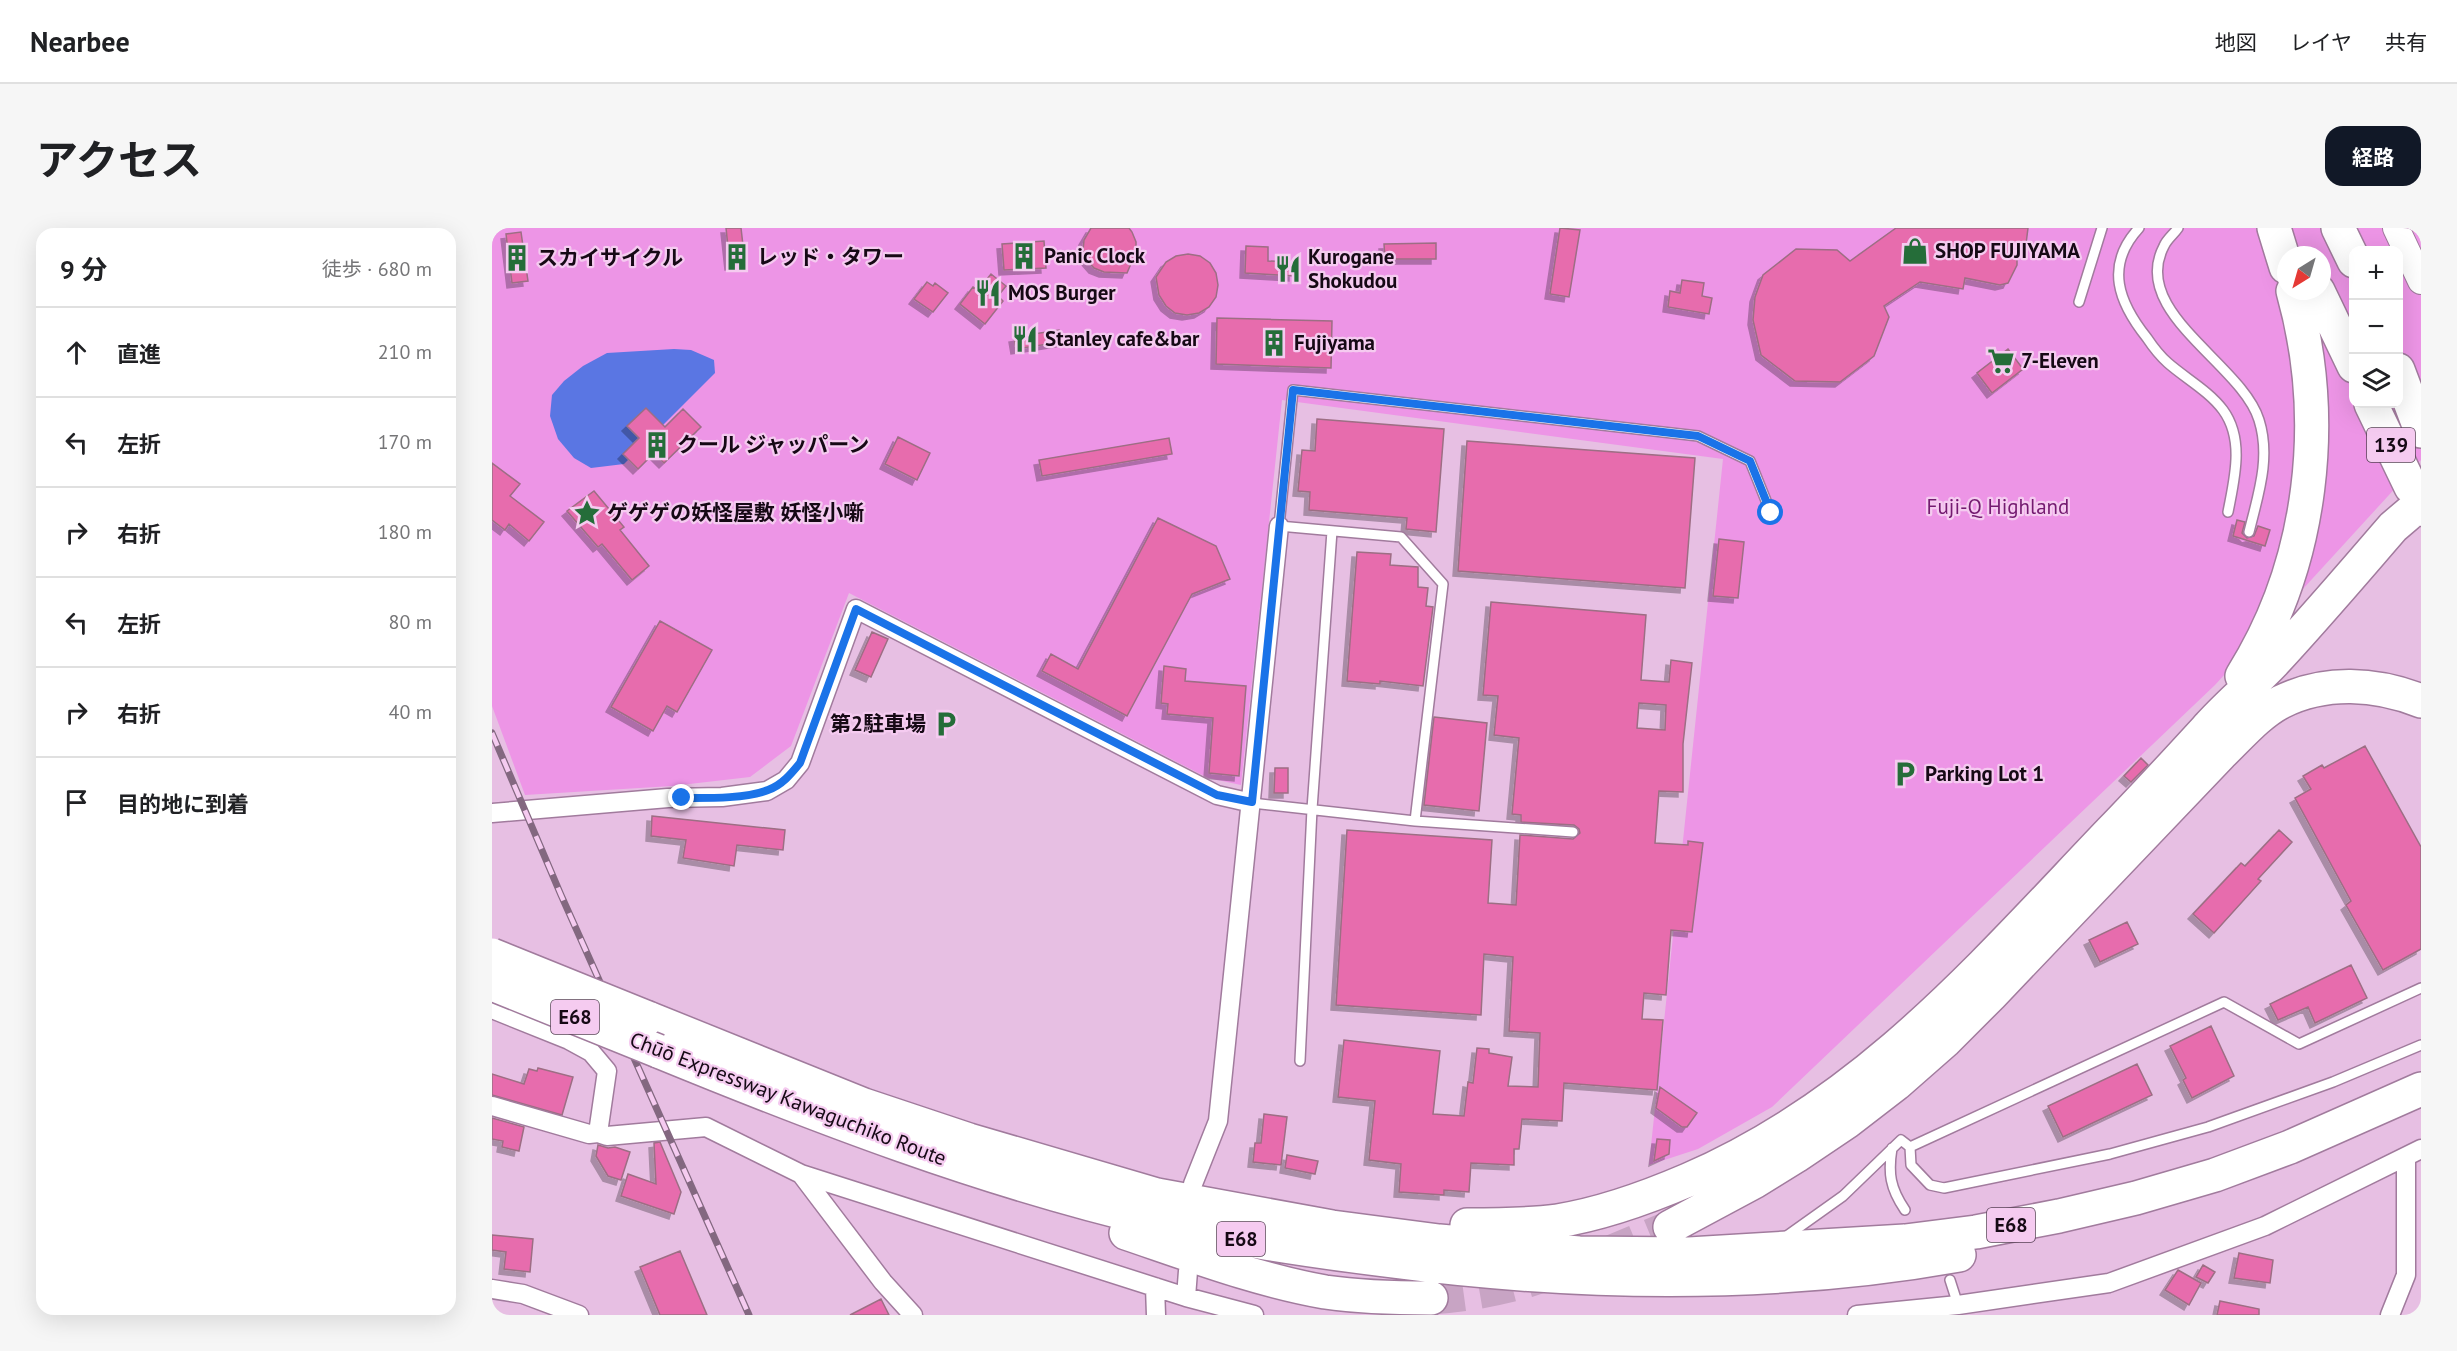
<!DOCTYPE html>
<html lang="ja">
<meta charset="utf-8">
<style>
:root{--surface:#fff;--page:#f6f6f6;--text:#202124;--muted:#757577;--line:#e0e0e0;--accent:#111827}
body{margin:0;font-family:"PT Sans","Noto Sans JP",sans-serif;background:var(--page);color:var(--text)}
.controls{position:absolute;right:18px;top:18px;display:grid;overflow:hidden;border-radius:12px;box-shadow:0 6px 24px #0002}
.controls button{width:54px;height:54px;display:grid;place-items:center;padding:0;border:0;border-bottom:2px solid var(--line);background:var(--surface);color:var(--text);font:30px sans-serif}
.compass{position:absolute;left:1785px;top:18px;width:54px;height:54px;border-radius:50%;background:var(--surface);box-shadow:0 6px 24px #0002;rotate:217deg}
.stop{position:absolute;width:18px;height:18px;margin:-14px;border:4px solid #1a73e8;border-radius:50%;background:#fff}
.stop.end{background:#1a73e8;border-color:#fff;box-shadow:0 2px 6px #0008}
.list{margin:0;padding:0;list-style:none}
h2{display:flex;justify-content:space-between;align-items:center;height:78px;margin:0;padding:0 24px;font-size:26px}
h2 small{font-size:20px;font-weight:400;color:var(--muted)}
.list li{display:grid;grid-template-columns:39px 1fr auto;gap:18px;align-items:center;box-sizing:border-box;height:90px;padding:0 24px;border-top:2px solid var(--line)}
.list b{display:block;font-size:22px;white-space:nowrap}
.list em{font-size:20px;font-style:normal;color:var(--muted)}
.icon{flex:none;width:33px;height:33px;fill:none;stroke:currentColor;stroke-width:2;stroke-linecap:round;stroke-linejoin:round}
.map{position:relative;flex:none;width:1929px;height:1087px;overflow:hidden;border-radius:18px}
header{display:flex;align-items:center;gap:36px;box-sizing:border-box;height:84px;padding:0 30px;background:var(--surface);border-bottom:2px solid var(--line)}
header strong{font-size:28px}
nav{display:flex;gap:33px;margin-inline-start:auto;font-size:21px}
.intro{display:flex;align-items:center;justify-content:space-between;box-sizing:border-box;height:144px;padding:0 36px}
h1{margin:0;font-size:42px}
.button{padding:15px 27px;border-radius:18px;background:var(--accent);color:#fff;font-size:21px;font-weight:700}
main{display:flex;gap:36px;padding:0 36px}
aside{flex:1;background:var(--surface);border-radius:18px;box-shadow:0 6px 24px #0002}
.map>svg:first-child{display:block}
.green{fill:#ed95e6;fill-rule:evenodd}
.water{fill:#5a76e3}
.building{fill:#e76cad;stroke:#9d6e84;stroke-width:1.5;fill-rule:evenodd;filter:url(#shadow)}
.lines{fill:none;stroke-linecap:round;stroke-linejoin:round}
.highway-tunnel{stroke:#c8a4c4;stroke-width:33;stroke-dasharray:33 16;stroke-linecap:butt}
.lane-casing{stroke:#a17b9d;stroke-width:12}
.street-casing{stroke:#a17b9d;stroke-width:21}
.secondary-casing{stroke:#a17b9d;stroke-width:28}
.highway-casing{stroke:#a17b9d;stroke-width:36}
.lane{stroke:#fff;stroke-width:9}
.street{stroke:#fff;stroke-width:18}
.secondary{stroke:#fff;stroke-width:26}
.highway{stroke:#fff;stroke-width:33}
.rail-casing{stroke:#836880;stroke-width:7}
.rail{stroke:#f5cbf0;stroke-width:4.5;stroke-dasharray:14;stroke-linecap:butt}
.highway-bridge-casing{stroke:#a17b9d;stroke-width:36;stroke-linecap:butt}
.highway-bridge{stroke:#fff;stroke-width:33}
.route{stroke:#1a73e8;stroke-width:8}
.labels{text-anchor:middle;stroke-width:4.5;stroke-linejoin:round;paint-order:stroke}
.shield{fill:#f5cbf0;stroke:#594357;stroke-width:1.5}
.shield-label{font-size:20px;font-weight:bold;fill:#160915}
.poi-label{font-size:21px;font-weight:bold;fill:#160915;stroke:#f5cbf0;text-anchor:start}
.park-label{font-size:21px;fill:#741a70;stroke:#f5cbf0}
.street-label{font-size:21px;fill:#160915;stroke:#f5cbf0}
</style>
<header>
<strong>Nearbee</strong>
<nav><a>地図</a><a>レイヤ</a><a>共有</a></nav>
</header>
<div class="intro"><h1>アクセス</h1><a class="button">経路</a></div>
<main>
<aside>
<h2>9 分<small>徒歩 · 680 m</small></h2>
<ul class="list">
<li><svg class="icon" aria-label="ahead" viewBox="0 0 24 24"><path d="M12 20V5M6 11l6-6 6 6"/></svg><div><b>直進</b></div><em>210 m</em></li>
<li><svg class="icon" aria-label="left" viewBox="0 0 24 24"><path d="M17 20v-9H6M10 6l-5 5 5 5"/></svg><div><b>左折</b></div><em>170 m</em></li>
<li><svg class="icon" aria-label="right" viewBox="0 0 24 24"><path d="M7 20v-9h11M14 6l5 5-5 5"/></svg><div><b>右折</b></div><em>180 m</em></li>
<li><svg class="icon" aria-label="left" viewBox="0 0 24 24"><path d="M17 20v-9H6M10 6l-5 5 5 5"/></svg><div><b>左折</b></div><em>80 m</em></li>
<li><svg class="icon" aria-label="right" viewBox="0 0 24 24"><path d="M7 20v-9h11M14 6l5 5-5 5"/></svg><div><b>右折</b></div><em>40 m</em></li>
<li><svg class="icon" aria-label="arrive" viewBox="0 0 24 24"><path d="M6 21V4h12l-3 4 3 4H6"/></svg><div><b>目的地に到着</b></div></li>
</ul>
</aside>
<div class="map">
<svg width="1929" height="1087" viewBox="0 0 1929 1087">
<defs>
<filter id="shadow"><feDropShadow dx="-5" dy="5" stdDeviation="0" flood-color="#0004"/></filter>
</defs>
<rect width="100%" height="100%" fill="#e7bfe3"/>
<!-- green -->
<path class="green" d="M0 0H1929V232L1723 457 1280 879 1206 921 1157 937 1231 231 790 172 749 557 716 550 357 365 299 518 258 549 180 558 33 567 0 478ZM1862 22H1906V176H1862ZM1794 27H1830V63H1794Z"/>
<!-- water -->
<path class="water" d="M182 121 199 122 222 132 223 145 132 236 99 240 82 230 66 211 58 188 60 167 72 153 91 138 115 125Z"/>
<!-- building -->
<path class="building" d="M234 0H249L253 35 238 37Z
M599 0H637L640 4 644 14V24L635 45 612 44 602 40 595 32 591 23 592 12Z
M1068 0 1088 2 1077 69 1058 66Z
M1404 0H1536L1534 16 1525 15V37L1516 55 1508 57 1473 50 1471 61 1428 54 1392 78 1397 89 1382 128 1348 154 1303 153 1269 127 1261 92 1263 69 1271 47 1304 21 1345 22 1358 33Z
M29 4 36 53 20 55 14 6Z
M552 13 554 40 512 42 510 16Z
M944 15V31H893L892 16Z
M754 18 776 19V33L802 34V48L753 45Z
M696 26 708 28 718 35 724 45 726 57 724 69 717 79 707 85 695 87 683 85 674 78 667 67 664 49 674 34 684 28Z
M499 46 514 58 506 68 511 73 493 96 468 76 481 59 486 62Z
M1190 52 1212 55 1210 68 1220 70 1217 86 1176 79 1178 63 1188 65Z
M435 54 441 58 443 55 456 65 441 84 422 71Z
M725 90 840 93 839 140 724 136Z
M567 102 569 114 524 121 522 109Z
M1516 121 1531 141 1500 165 1485 145Z
M154 180 173 199 191 181 209 199 172 235 162 225 146 241 131 226 147 210 135 198Z
M825 191 952 201 944 304 914 301 915 290 817 282 818 264 806 263 810 222 823 223Z
M406 209 438 225 425 252 393 236Z
M677 210 680 226 550 248 547 232Z
M975 213 1203 230 1193 360 966 343Z
M0 235 28 256 18 268 52 294 37 313 17 296 13 302 0 292Z
M102 263 132 299 128 302 157 338 140 352 110 316 106 319 75 283Z
M666 290 724 318 738 351 700 366 635 488 550 443 559 426 586 441Z
M1745 292 1753 294 1750 305 1755 310 1762 308 1766 298 1778 302 1773 318 1741 308Z
M1227 311 1252 314 1246 370 1221 368Z
M865 324 899 326 898 337 926 339V359L936 360 934 378 941 379 931 458 888 453V456L855 453Z
M999 374 1154 387 1149 452 1177 454 1179 432 1200 435 1191 516V564L1167 563 1163 615 1196 617V613L1211 615 1200 704 1179 702 1174 767 1152 765 1150 791 1171 792 1165 862 1072 855 1070 893 1030 891 1027 921H1022V937L979 935 977 964 952 962V967L907 964 909 936 877 932 883 873 846 869 852 812 948 823 941 886 972 888 976 854 981 855 985 820 997 821V825L1020 829 1016 858 1046 859 1048 805 1017 803 1021 729 992 726 989 787 844 777 855 602 1000 612 996 675 1024 677 1028 607 1081 611 1088 605 1087 601 1082 597 1029 594V587L1020 586 1027 510 1002 507 1006 468 991 467ZM1147 475 1174 477 1173 502 1145 500Z
M168 393 220 422 185 484 175 478 161 503 119 479Z
M380 404 396 411 379 449 363 442Z
M672 438 694 441 693 453 754 458 747 548 717 545 721 490 675 486 676 476 669 475Z
M942 489 995 495 987 583 932 577Z
M1873 518 1929 619V721L1891 742 1854 677 1859 673 1803 570 1819 561 1811 548 1830 537 1832 540Z
M1649 530 1656 537 1639 554 1632 548Z
M783 540H796V565H782Z
M160 588 293 602 291 622 245 617 242 638 191 630 194 612 159 608Z
M1787 602 1800 614 1766 651 1769 653 1722 705 1701 686 1749 635 1753 638Z
M1635 694 1646 716 1608 734 1597 712Z
M1859 737 1875 770 1823 795 1816 779 1786 792 1778 776Z
M1719 798 1742 848 1700 870 1691 852 1694 850 1678 818Z
M1645 836 1660 867 1571 909 1556 878Z
M46 840 81 849 70 887 0 867V846L32 856 37 841 45 843Z
M1168 859 1205 885 1195 899H1190L1164 880Z
M772 886 795 889 789 937 761 934 763 915H769Z
M0 890 32 899 27 923 10 919 11 913 0 911Z
M1165 911 1178 912 1177 926 1162 933Z
M168 914 189 964 182 986 129 968 136 946 164 956 162 915Z
M106 917 116 920 123 919 138 924 129 952 116 948 104 928Z
M795 927 826 933 823 946 793 940Z
M0 1007 41 1011 38 1044 12 1041 14 1024 0 1022Z
M188 1023 215 1087H168L148 1039Z
M1747 1025 1781 1032 1778 1055 1742 1050Z
M1711 1037 1723 1044 1716 1055 1704 1049Z
M1686 1042 1709 1055 1697 1077 1673 1062Z
M389 1071 397 1087H358Z
M1728 1073 1767 1081V1087H1725Z"/>
<g class="lines">
<!-- highway-tunnel -->
<path class="highway-tunnel" d="M1113 1026 1178 999
M939 1070C977 1067 1014 1061 1051 1048"/>
<defs>
<path id="lane" d="M1647 0C1612 38 1627 75 1655 110 1661 119 1668 128 1676 135 1693 150 1717 163 1731 182 1753 212 1742 252 1736 284
M1686 0C1682 6 1675 11 1672 18 1637 84 1750 136 1767 192 1779 230 1766 267 1757 304
M1587 74 1610 0
M760 575 923 593 1081 604
M923 593 951 356 909 309 787 298 801 162 1206 208 1258 233 1279 285
M808 833 820 581 840 303
M1418 919 1732 774 1807 816 1929 760
M1400 920C1396 945 1398 960 1413 982
M1292 1010 1351 968 1409 912 1418 919 1419 937 1438 957 1452 960 1618 926 1716 899 1841 854 1929 817
M1458 1052 1466 1077"/>
<path id="street" d="M0 585 176 570 230 569 275 563 294 552 308 535 364 381 725 567 760 575
M0 781 77 812 99 824 115 843 106 905 115 908 214 899 309 946 391 1054 421 1087
M0 878 97 906 106 905
M309 946 694 1069 762 1087
M701 956 726 893 787 298
M663 1059 664 1087
M0 1061 31 1066 87 1087
M694 1069 696 1043
M1365 1087 1466 1077 1617 1055 1773 998 1929 921
M1898 1087 1914 1047V929"/>
<path id="secondary" d="M1904 0 1929 53"/>
<path id="highway" d="M1782 0 1794 39
M1846 0 1862 33
M1826 63 1862 138
M1906 142 1929 203
M1879 176 1919 259
M1750 448C1821 335 1837 191 1801 63
M156 790 372 877 477 912 665 967 840 999 947 1013 1087 1025 1197 1026 1413 1013 1484 1004 1567 988 1644 970 1723 947 1798 919 1929 861
M166 823C327 889 491 952 661 992 737 1011 814 1022 892 1032 1083 1057 1277 1061 1467 1027
M975 997C1005 997 1035 997 1065 993 1110 986 1154 970 1196 952 1374 875 1489 739 1619 603 1653 568 1685 533 1718 497 1738 475 1761 456 1782 434 1823 390 1862 344 1901 299L1921 282 1929 281
M1178 999 1262 954 1304 928 1356 893 1404 856 1453 813 1499 767 1729 526C1747 509 1766 486 1789 474 1833 452 1884 455 1929 473
M634 1005C699 1027 765 1052 833 1064 868 1069 903 1070 939 1070"/>
</defs>
<!-- lane casing -->
<use href="#lane" class="lane-casing"/>
<!-- street casing -->
<use href="#street" class="street-casing"/>
<!-- secondary casing -->
<use href="#secondary" class="secondary-casing"/>
<!-- highway casing -->
<use href="#highway" class="highway-casing"/>
<!-- lane -->
<use href="#lane" class="lane"/>
<!-- street -->
<use href="#street" class="street"/>
<!-- secondary -->
<use href="#secondary" class="secondary"/>
<!-- highway -->
<use href="#highway" class="highway"/>
<defs>
<path id="rail" d="M0 505 69 667 257 1087"/>
</defs>
<!-- rail casing -->
<use href="#rail" class="rail-casing"/>
<!-- rail -->
<use href="#rail" class="rail"/>
<defs>
<path id="highway-bridge" d="M0 727 156 790
M0 756 166 823"/>
</defs>
<!-- highway-bridge casing -->
<use href="#highway-bridge" class="highway-bridge-casing"/>
<!-- highway-bridge -->
<use href="#highway-bridge" class="highway-bridge"/>
</g>
<g class="lines">
<!-- route -->
<path class="route" d="M190 570C214 570 254 571 276 562 290 557 299 546 308 535L364 381 725 567 760 574 801 162 1206 208 1258 233 1279 285"/>
</g>
<!-- icons -->
<defs>
<symbol id="shop-bare" viewBox="-9 -9 18 18"><path d="M-5-2.5h2.3a2.7 3.5 0 0 1 5.4 0H5L5.5 6h-11ZM-1.5-2.5h3a1.5 2.3 0 0 0-3 0Z" fill="#256d39" stroke="#f5cbf0" stroke-width="2.5" paint-order="stroke"/></symbol>
<symbol id="building-bare" viewBox="-9 -9 18 18"><path d="M-4-6H4V6H1V3H-1V6H-4ZM-2.5-4.3h1.7v1.8h-1.7ZM.8-4.3h1.7v1.8H.8ZM-2.5-1h1.7V.8h-1.7ZM.8-1h1.7V.8H.8Z" fill="#256d39" stroke="#f5cbf0" stroke-width="2.5" paint-order="stroke"/></symbol>
<symbol id="restaurant-bare" viewBox="-9 -9 18 18"><path d="M-5-6h1v4h1v-4h1v4h1v-4h1v5L-1.5 .5V6h-2V.5L-5-1ZM5-6V6H3V1.5H1.5Q1.5-4 5-6Z" fill="#256d39" stroke="#f5cbf0" stroke-width="2.5" paint-order="stroke"/></symbol>
<symbol id="supermarket-bare" viewBox="-9 -9 18 18"><path d="M-6-5.5h2.5l.6 2H6L4.5 2H-2.5L-4.4-4H-6ZM-1.5 3.2a1.3 1.3 0 1 0 .1 0ZM3 3.2a1.3 1.3 0 1 0 .1 0Z" fill="#256d39" stroke="#f5cbf0" stroke-width="2.5" paint-order="stroke"/></symbol>
<symbol id="sight-bare" viewBox="-9 -9 18 18"><path d="M0-6L1.8-2.2L6-1.7L2.9 1.2L3.7 5.4L0 3.3L-3.7 5.4L-2.9 1.2L-6-1.7L-1.8-2.2Z" fill="#256d39" stroke="#f5cbf0" stroke-width="2.5" paint-order="stroke"/></symbol>
<symbol id="parking-bare" viewBox="-9 -9 18 18"><path d="M-3.5-5.5H1a3.5 3.5 0 0 1 0 7H-1V5.5H-3.5ZM-1-3.4V-.6H.8a1.4 1.4 0 0 0 0-2.8Z" fill="#256d39" stroke="#f5cbf0" stroke-width="2.5" paint-order="stroke"/></symbol>
</defs>
<g fill-rule="evenodd">
<use href="#shop-bare" x="1404" y="4" width="38" height="38"/>
<use href="#building-bare" x="513" y="9" width="38" height="38"/>
<use href="#building-bare" x="226" y="10" width="38" height="38"/>
<use href="#building-bare" x="6" y="11" width="38" height="38"/>
<use href="#restaurant-bare" x="777" y="22" width="38" height="38"/>
<use href="#restaurant-bare" x="477" y="46" width="38" height="38"/>
<use href="#restaurant-bare" x="514" y="92" width="38" height="38"/>
<use href="#building-bare" x="763" y="96" width="38" height="38"/>
<use href="#supermarket-bare" x="1490" y="114" width="38" height="38"/>
<use href="#building-bare" x="146" y="198" width="38" height="38"/>
<use href="#sight-bare" x="76" y="266" width="38" height="38"/>
<use href="#parking-bare" x="435" y="477" width="38" height="38"/>
<use href="#parking-bare" x="1394" y="527" width="38" height="38"/>
</g>
<g class="labels">
<!-- shield labels -->
<g class="shield">
<rect x="1875" y="200" width="48" height="34" rx="4.5"/>
<rect x="59" y="772" width="48" height="34" rx="4.5"/>
<rect x="1495" y="980" width="48" height="34" rx="4.5"/>
<rect x="725" y="994" width="48" height="34" rx="4.5"/>
</g>
<g class="shield-label">
<text x="1899" y="224">139</text>
<text x="83" y="796">E68</text>
<text x="1519" y="1004">E68</text>
<text x="749" y="1018">E68</text>
</g>
<!-- poi labels -->
<g class="poi-label">
<text x="1443" y="30">SHOP FUJIYAMA</text>
<text x="552" y="35">Panic Clock</text>
<text x="265" y="36">レッド・タワー</text>
<text x="816" y="36">Kurogane<tspan x="816" dy="24">Shokudou</tspan></text>
<text x="45" y="37">スカイサイクル</text>
<text x="516" y="72">MOS Burger</text>
<text x="553" y="118">Stanley cafe&amp;bar</text>
<text x="802" y="122">Fujiyama</text>
<text x="1529" y="140">7-Eleven</text>
<text x="185" y="224">クール ジャッパーン</text>
<text x="115" y="292">ゲゲゲの妖怪屋敷 妖怪小噺</text>
<text x="434" y="503" text-anchor="end">第2駐車場</text>
<text x="1433" y="553">Parking Lot 1</text>
</g>
<!-- park labels -->
<g class="park-label">
<text x="1506" y="286">Fuji-Q Highland</text>
</g>
<!-- street labels -->
<g class="street-label">
<text transform="translate(296 871) rotate(21)" y="7">Chūō Expressway Kawaguchiko Route</text>
</g>
</g>
</svg>
<div class="controls">
<button>+</button>
<button>−</button>
<button><svg class="icon" aria-label="layers" viewBox="0 0 24 24"><path d="M12 4l9 5-9 5-9-5zM3 14l9 5 9-5"/></svg></button>
</div>
<svg class="compass" viewBox="-18 -18 36 36"><path d="M0-13l5 13h-10z" fill="#e53935"/><path d="M0 13l5-13h-10z" fill="#757577"/></svg>
<div class="stop" style="left:1279px;top:285px"></div>
<div class="stop end" style="left:190px;top:570px"></div>
</div>
</main>
